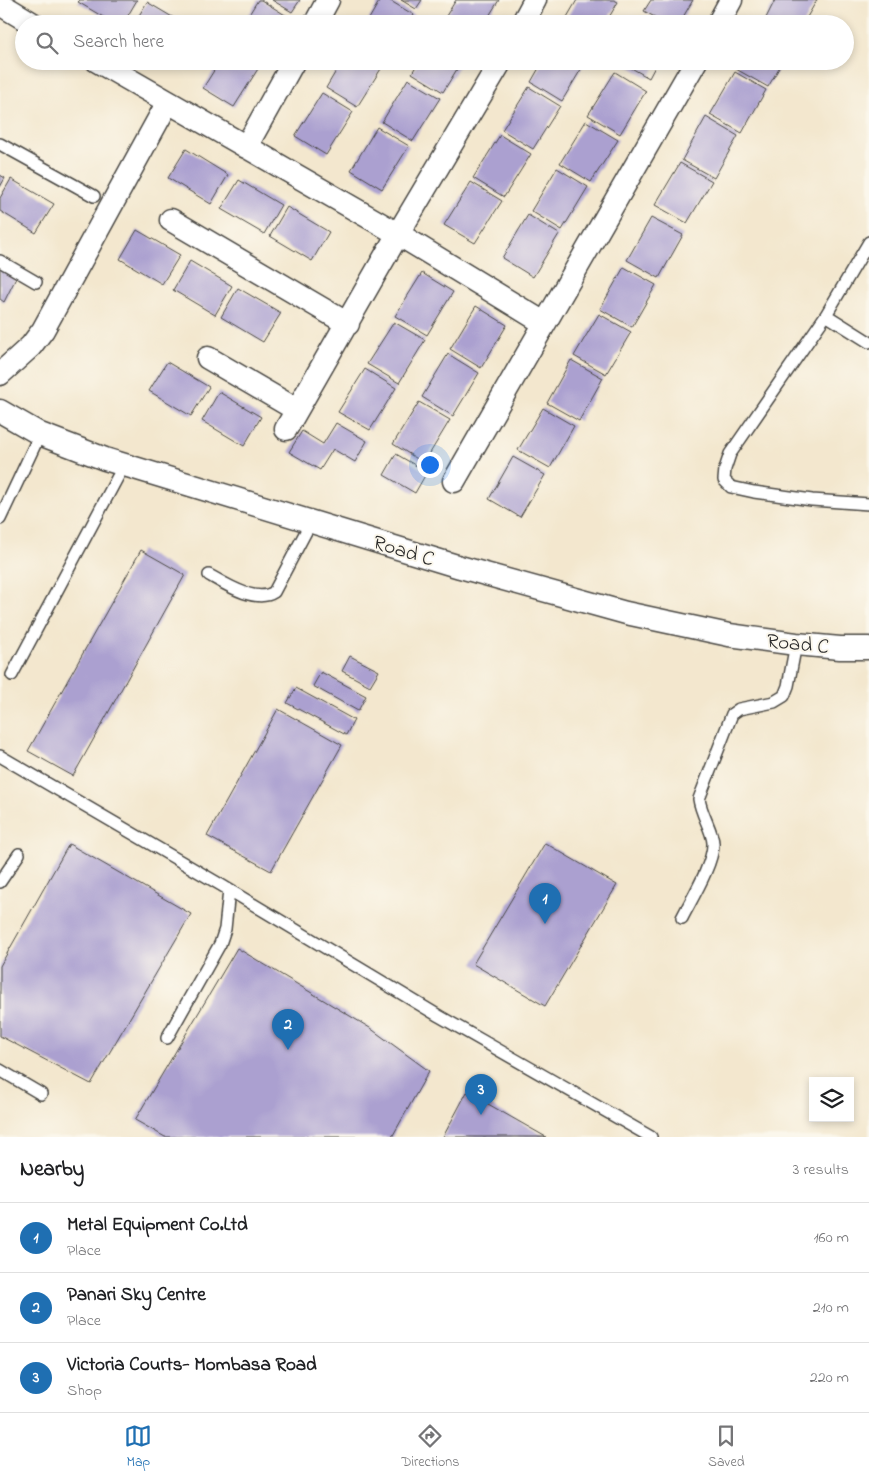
<!DOCTYPE html>
<style>
:root{--surface:#fff;--page:#f2f2f2;--text:#202124;--muted:#757577;--line:#e0e0e0;--accent:#1f6fb2}
body{margin:0;font-family:"Indie Flower",sans-serif;background:var(--page);color:var(--text)}
.controls{position:absolute;right:15px;bottom:15px;display:grid;overflow:hidden;border-radius:0px;box-shadow:0 2px 8px #0003}
.controls button{width:45px;height:45px;display:grid;place-items:center;padding:0;border:0;border-bottom:1px solid var(--line);background:var(--surface);color:var(--text);font:25px sans-serif}
.you{position:absolute;left:429px;top:464px;width:18px;height:18px;margin:-12px;border:4px solid #fff;border-radius:50%;background:#1a73e8;box-shadow:0 0 0 8px #1a73e833}
.badge{display:grid;place-items:center;width:32px;height:32px;border-radius:50%;background:var(--accent);color:#fff;font-size:16px;font-weight:700}
.pin{position:absolute;translate:-50% -41px;filter:drop-shadow(0 1px 2px #0008)}
.pin::after{content:'';position:absolute;top:26px;width:18px;height:15px;background:inherit;clip-path:polygon(0 0,100% 0,50% 100%)}
.list{margin:0;padding:0;list-style:none}
h2{display:flex;justify-content:space-between;align-items:center;height:65px;margin:0;padding:0 20px;font-size:21px}
h2 small{font-size:16px;font-weight:400;color:var(--muted)}
.list li{display:grid;grid-template-columns:32px 1fr auto;gap:15px;align-items:center;box-sizing:border-box;height:70px;padding:0 20px;border-top:1px solid var(--line)}
.list b{display:block;font-size:19px;white-space:nowrap}
.list p{margin:0;font-size:16px;white-space:nowrap;color:var(--muted)}
.list em{font-size:16px;font-style:normal;color:var(--muted)}
.icon{flex:none;width:28px;height:28px;fill:none;stroke:currentColor;stroke-width:2;stroke-linecap:round;stroke-linejoin:round}
.map{position:relative;flex:none;width:869px;height:1137px;overflow:hidden}
.search{position:absolute;background:var(--surface);box-shadow:0 2px 8px #0003;left:15px;right:15px;top:15px;height:55px;display:flex;align-items:center;gap:12px;box-sizing:border-box;padding:0 18px;border-radius:28px;color:var(--muted);font-size:19px}
.sheet{height:275px;background:var(--surface)}
nav{display:flex;justify-content:space-around;align-items:center;box-sizing:border-box;height:70px;border-top:1px solid var(--line);background:var(--surface);font-size:14px;color:var(--muted)}
nav a{display:grid;justify-items:center;gap:2px}
nav .on{color:var(--accent)}
.map>svg:first-child{display:block}
.building{fill:#aba0d0}
.lines{fill:none;stroke-linecap:round;stroke-linejoin:round}
.service-casing{stroke:#494743;stroke-width:14}
.minor-casing{stroke:#494743;stroke-width:25}
.service{stroke:#fff;stroke-width:11}
.minor{stroke:#fff;stroke-width:22}
.labels{text-anchor:middle;stroke-width:4;stroke-linejoin:round;paint-order:stroke}
.street-label{font-size:21px;fill:#2b2b2b;stroke:#fbf7ec}
</style>
<div class="map">
<svg width="869" height="1137" viewBox="0 0 869 1137">
<rect width="100%" height="100%" fill="#fbf7ec"/>
<filter id="ink" filterUnits="userSpaceOnUse"><feTurbulence type="fractalNoise" baseFrequency=".02" numOctaves="2"/><feDisplacementMap in="SourceGraphic" scale="10" xChannelSelector="R" yChannelSelector="G"/><feConvolveMatrix kernelMatrix="1 2 1 2 8 2 1 2 1" color-interpolation-filters="sRGB"/></filter>
<filter id="wash" filterUnits="userSpaceOnUse"><feTurbulence type="fractalNoise" baseFrequency=".0096" numOctaves="4" result="noise"/><feDisplacementMap in="SourceGraphic" scale="20" xChannelSelector="R" yChannelSelector="G"/><feGaussianBlur stdDeviation="1.12" result="paint"/><feColorMatrix in="noise" values="0 0 0 0 0 0 0 0 0 0 0 0 0 0 0 0 0 1.4 0 .05"/><feComposite in="paint" operator="in"/></filter>
<g filter="url(#wash)">
<rect width="100%" height="100%" fill="#f3e7ce"/>
<g id="blocks">
<!-- building -->
<path class="building" d="M80 0H137L123 24H115L78 2Z
M258 0H261L290 18 286 24H243Z
M272 0H300L292 12Z
M380 0H389L414 15 408 24H366Z
M401 0H422L416 9Z
M456 0H499L484 24H441Z
M577 0H614L618 2 605 24H563Z
M651 0H693L679 24H667L644 11Z
M775 0H817L803 24H763Z
M147 2 184 24H134Z
M641 18 651 24H638Z
M220 61H255L261 64 234 107 203 88Z
M342 61H379L384 64 357 107 326 88Z
M419 61H462L443 92 412 73Z
M543 61H586L562 101 531 82Z
M619 61H658L649 78Z
M741 61H783L768 87 736 69Z
M615 72 646 91 620 134 588 115Z
M735 72 766 90 742 133 710 115Z
M408 79 440 98 413 141 382 122Z
M529 87 560 106 533 149 502 130Z
M322 93 353 112 326 155 295 136Z
M706 117 738 136 714 178 682 160Z
M586 121 618 140 591 182 560 163Z
M377 127 409 146 382 189 351 170Z
M500 135 531 154 504 197 473 178Z
M186 149 228 175 211 204 168 178Z
M680 163 712 181 687 223 655 205Z
M557 168 588 187 562 230 531 211Z
M0 175 5 178 0 187Z
M11 179 54 204 36 233 0 211V198Z
M239 180 281 205 264 234 221 209Z
M471 182 502 201 475 243 444 225Z
M287 207 329 232 312 261 270 236Z
M528 215 559 234 533 277 502 258Z
M651 218 683 235 659 278 627 260Z
M137 230 180 255 162 284 120 259Z
M0 261 19 272 4 302 0 299Z
M190 261 232 286 215 315 173 290Z
M624 267 656 285 632 327 600 309Z
M422 273 453 292 427 335 395 316Z
M238 288 281 313 263 342 221 317Z
M476 306 507 325 481 368 450 349Z
M599 314 631 332 606 374 574 356Z
M394 322 425 340 399 383 367 364Z
M448 354 479 373 453 416 422 397Z
M571 360 603 378 579 421 547 403Z
M167 362 209 387 191 416 149 391Z
M365 369 396 388 370 430 338 412Z
M219 392 261 417 244 446 202 421Z
M419 402 450 420 424 463 393 444Z
M543 408 574 426 550 468 518 450Z
M336 423 367 441 355 462 333 449 320 470 289 452 302 431 323 444Z
M396 454 427 472 415 493 384 475Z
M513 457 545 475 520 517 489 499Z
M141 550 185 575 73 776 28 751Z
M350 656 379 671 370 686 342 671Z
M321 672 366 696 358 711 313 686Z
M296 688 354 720 346 735 287 703Z
M278 709 342 745 271 871 207 836Z
M545 843 617 885 545 1006 473 964Z
M69 844 191 914 91 1084 0 1036V966Z
M237 948 370 1028 429 1071 392 1137H165L135 1120Z
M467 1092 546 1137H443Z"/>
</g>
</g>
<g filter="url(#ink)">
<use href="#blocks" fill-opacity="0" stroke="#494743" stroke-width="1"/>
<g class="lines">
<defs>
<path id="service" d="M0 144 94 196
M869 242 826 315 730 454 725 469 724 480 731 487 754 492 812 500 869 504
M0 261 36 282
M826 315 869 342
M0 519 40 434
M209 575C225 584 256 604 274 592L311 522
M12 675 124 465
M0 756 221 885 439 1016 651 1137
M0 882 19 854
M682 918C691 900 714 863 713 843 713 832 701 814 699 799L732 714 739 709 774 702 784 696 788 686 796 644
M167 1038 220 944 225 929 229 890
M0 1070 41 1094"/>
<path id="minor" d="M0 4 33 24
M315 24 328 0
M522 24 535 0
M718 24 731 0
M97 61 398 234 544 323
M246 147 294 61
M171 220 348 324
M208 358 297 410
M0 374 31 346 43 330 168 102
M0 411 40 434 105 459 460 567 626 613 729 635 796 644 840 648H869
M286 429 398 234 501 61
M454 481 696 61"/>
</defs>
<!-- service casing -->
<use href="#service" class="service-casing"/>
<!-- minor casing -->
<use href="#minor" class="minor-casing"/>
<!-- service -->
<use href="#service" class="service"/>
<!-- minor -->
<use href="#minor" class="minor"/>
</g>
</g>
<g class="labels">
<!-- street labels -->
<g class="street-label">
<text transform="translate(404 550) rotate(17)" y="7">Road C</text>
<text transform="translate(798 643) rotate(6)" y="7">Road C</text>
</g>
</g>
</svg>
<div class="controls">
<button><svg class="icon" aria-label="layers" viewBox="0 0 24 24"><path d="M12 4l9 5-9 5-9-5zM3 14l9 5 9-5"/></svg></button>
</div>
<div class="you"></div>
<div class="pin badge" style="left:545px;top:924px">1</div>
<div class="pin badge" style="left:288px;top:1050px">2</div>
<div class="pin badge" style="left:481px;top:1115px">3</div>
<div class="search"><svg class="icon" aria-label="search" viewBox="0 0 24 24"><circle cx="10" cy="10" r="6"/><path d="M15 15l6 6"/></svg>Search here</div>
</div>
<section class="sheet">
<h2>Nearby<small>3 results</small></h2>
<ul class="list">
<li><span class="badge">1</span><div><b>Metal Equipment Co.Ltd</b><p>Place</p></div><em>160 m</em></li>
<li><span class="badge">2</span><div><b>Panari Sky Centre</b><p>Place</p></div><em>210 m</em></li>
<li><span class="badge">3</span><div><b>Victoria Courts- Mombasa Road</b><p>Shop</p></div><em>220 m</em></li>
</ul>
</section>
<nav>
<a class="on"><svg class="icon" aria-label="map" viewBox="0 0 24 24"><path d="M3 6l6-2 6 2 6-2v14l-6 2-6-2-6 2zM9 4v14M15 6v14"/></svg>Map</a>
<a><svg class="icon" aria-label="directions" viewBox="0 0 24 24"><path d="M12 3l9 9-9 9-9-9zM9 14v-3h6M13 9l2 2-2 2"/></svg>Directions</a>
<a><svg class="icon" aria-label="saved" viewBox="0 0 24 24"><path d="M7 4h10v16l-5-4-5 4z"/></svg>Saved</a>
</nav>
